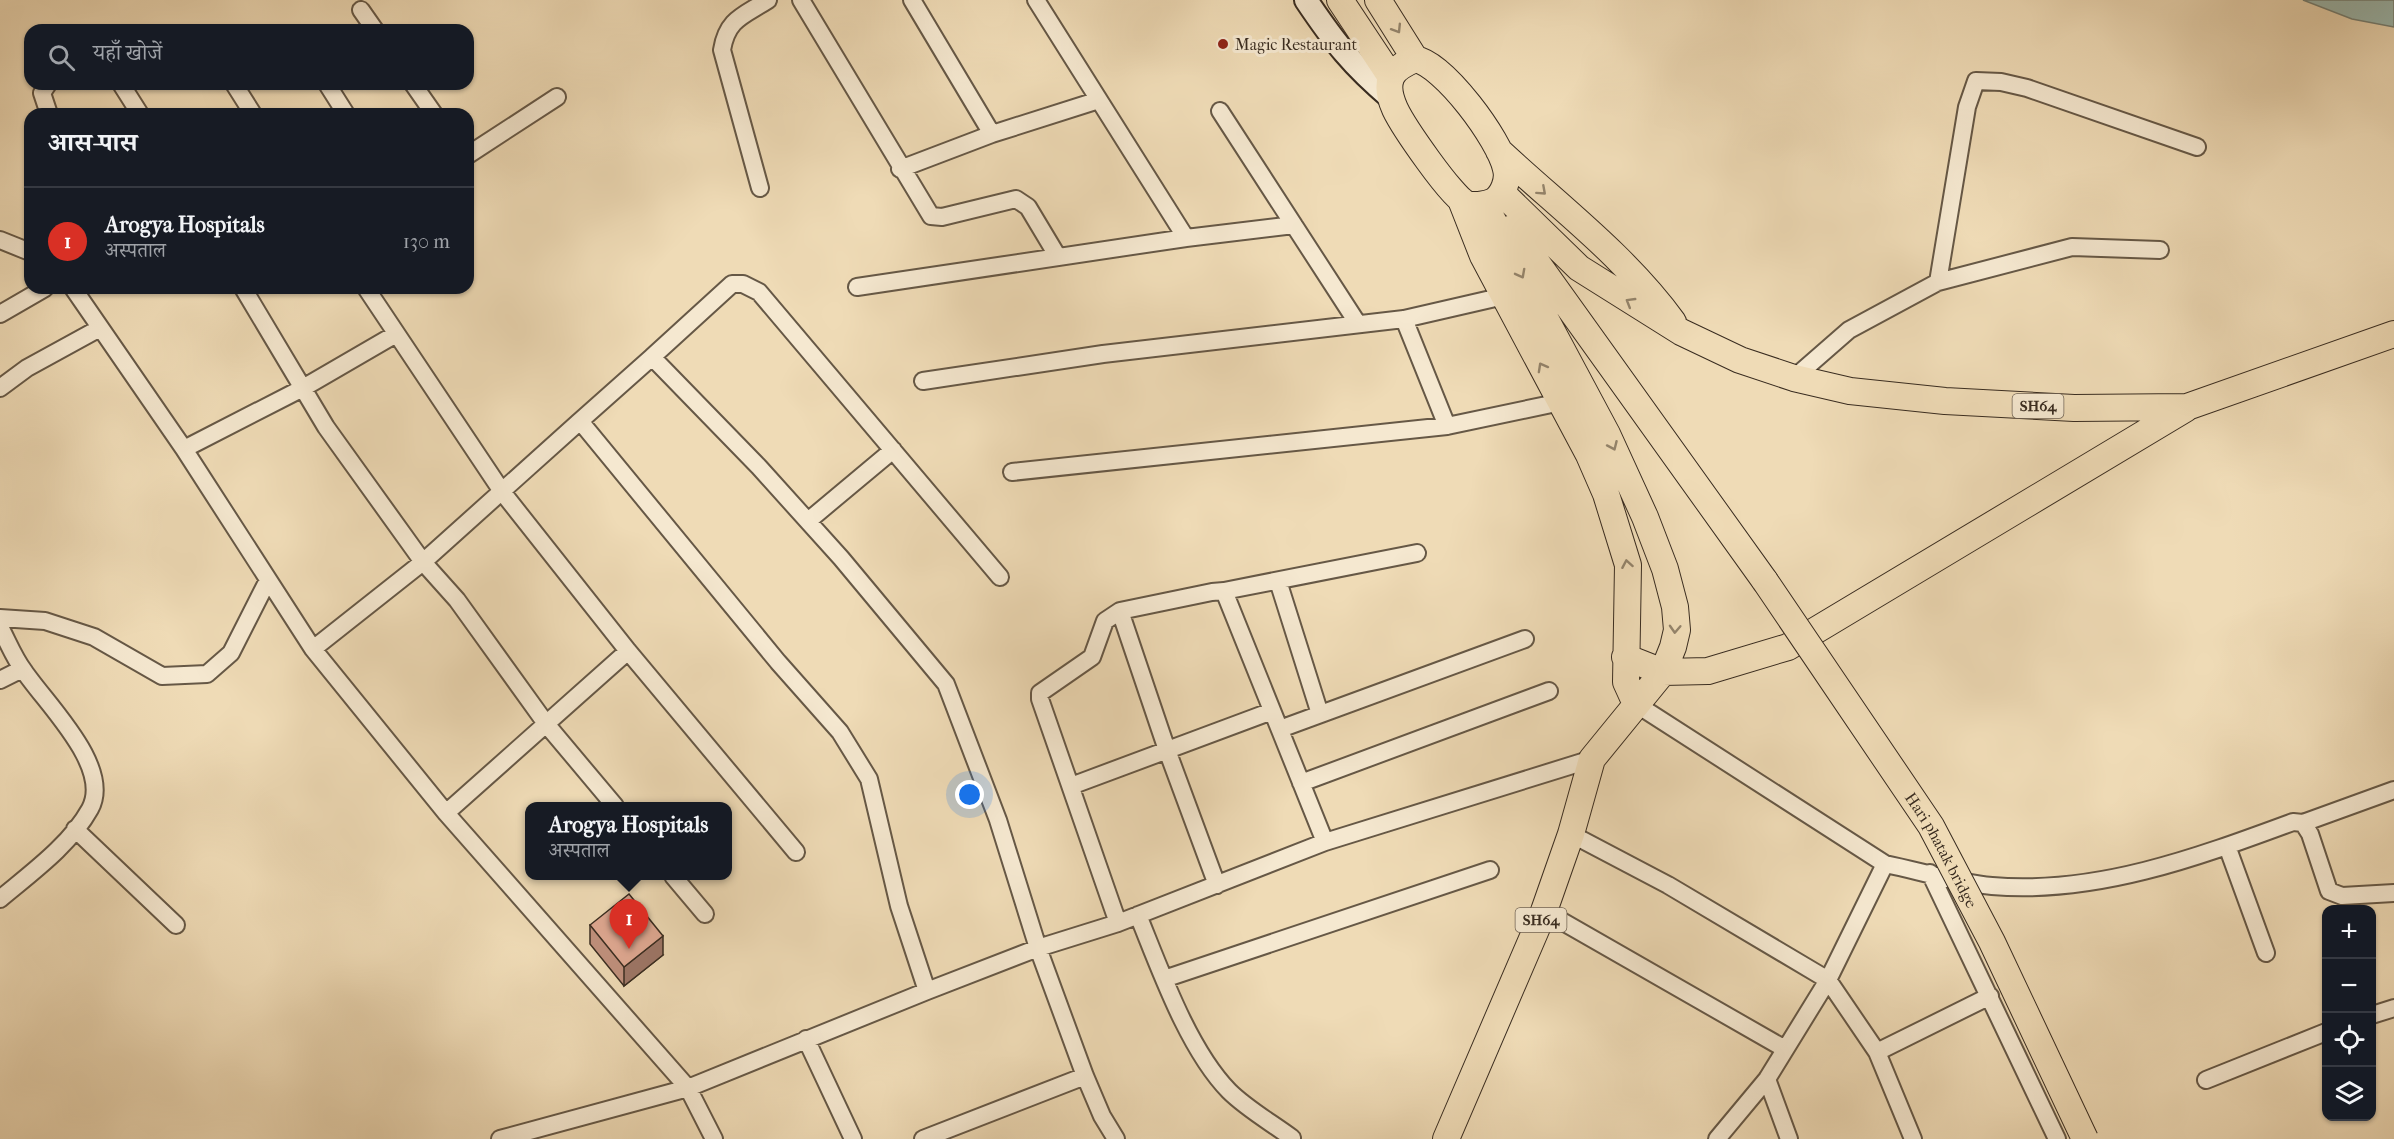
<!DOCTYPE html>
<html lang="hi">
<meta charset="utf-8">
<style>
:root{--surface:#171b24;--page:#242831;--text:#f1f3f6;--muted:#9ea1a6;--line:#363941;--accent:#d93025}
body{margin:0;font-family:"IM FELL French Canon","Noto Serif Devanagari",serif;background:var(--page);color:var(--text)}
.controls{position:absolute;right:18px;bottom:18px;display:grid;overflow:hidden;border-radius:12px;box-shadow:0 2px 4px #0004}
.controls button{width:54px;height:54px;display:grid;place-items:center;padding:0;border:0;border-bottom:2px solid var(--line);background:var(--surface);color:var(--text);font:30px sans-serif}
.you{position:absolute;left:970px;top:795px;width:21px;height:21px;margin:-15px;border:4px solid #fff;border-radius:50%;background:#1a73e8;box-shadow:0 0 0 9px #1a73e833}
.badge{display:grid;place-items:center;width:39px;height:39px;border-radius:50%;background:var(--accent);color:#fff;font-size:20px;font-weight:700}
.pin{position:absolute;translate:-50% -50px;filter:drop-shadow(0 2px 3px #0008)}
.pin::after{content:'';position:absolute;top:32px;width:21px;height:18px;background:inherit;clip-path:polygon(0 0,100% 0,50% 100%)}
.popup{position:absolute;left:525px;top:802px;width:207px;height:78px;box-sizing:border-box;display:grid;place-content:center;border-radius:12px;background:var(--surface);filter:drop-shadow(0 2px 4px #0005);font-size:20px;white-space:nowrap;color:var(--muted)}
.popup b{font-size:22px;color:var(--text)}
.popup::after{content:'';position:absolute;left:50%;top:100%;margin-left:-12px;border:12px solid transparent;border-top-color:var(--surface)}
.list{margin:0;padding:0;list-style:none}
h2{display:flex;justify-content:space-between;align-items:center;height:78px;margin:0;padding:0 24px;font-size:26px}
h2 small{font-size:20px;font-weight:400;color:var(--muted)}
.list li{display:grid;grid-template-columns:39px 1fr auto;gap:18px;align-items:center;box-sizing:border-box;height:108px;padding:0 24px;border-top:2px solid var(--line)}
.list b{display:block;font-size:22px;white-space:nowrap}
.list p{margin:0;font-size:20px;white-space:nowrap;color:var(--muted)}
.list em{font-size:20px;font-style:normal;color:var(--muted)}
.icon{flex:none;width:33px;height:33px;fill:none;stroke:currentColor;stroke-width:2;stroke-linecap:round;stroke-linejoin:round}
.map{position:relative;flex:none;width:2394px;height:1139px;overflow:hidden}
.search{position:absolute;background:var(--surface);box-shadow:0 2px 4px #0004;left:24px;top:24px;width:450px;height:66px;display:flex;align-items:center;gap:15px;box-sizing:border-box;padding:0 21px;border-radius:18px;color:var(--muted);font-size:22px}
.panel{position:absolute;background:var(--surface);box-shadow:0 2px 4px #0004;left:24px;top:108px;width:450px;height:186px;border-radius:18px}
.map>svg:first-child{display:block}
.water{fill:#9abab2;stroke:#738178;stroke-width:1.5}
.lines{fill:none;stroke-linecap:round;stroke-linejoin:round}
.street-casing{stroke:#665846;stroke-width:20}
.secondary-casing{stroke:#392c20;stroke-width:26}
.primary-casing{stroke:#392c20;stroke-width:28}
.street{stroke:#f5e8d0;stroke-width:16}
.secondary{stroke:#f5e8d0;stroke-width:22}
.primary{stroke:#efdbb6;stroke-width:26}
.primary-bridge-casing{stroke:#392c20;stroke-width:28;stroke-linecap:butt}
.primary-bridge{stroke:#efdbb6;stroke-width:26}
.wall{fill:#c1917e;stroke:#392c20;stroke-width:1.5}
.shaded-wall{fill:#9d7667;stroke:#392c20;stroke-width:1.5}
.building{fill:#e0a993;stroke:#392c20;stroke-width:1.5}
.oneway{stroke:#94846b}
.poi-dot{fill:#8f2418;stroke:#f5e8d0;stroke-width:2}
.labels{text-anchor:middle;stroke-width:6;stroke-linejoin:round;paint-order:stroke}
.shield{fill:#f5e8d0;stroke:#716455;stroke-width:1.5}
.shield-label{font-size:15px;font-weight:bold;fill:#392c20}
.poi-label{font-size:16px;fill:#392c20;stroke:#f5e8d0;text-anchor:start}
.street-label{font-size:16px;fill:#392c20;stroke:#f5e8d0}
</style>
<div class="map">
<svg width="2394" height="1139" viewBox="0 0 2394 1139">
<rect width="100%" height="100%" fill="#efdbb6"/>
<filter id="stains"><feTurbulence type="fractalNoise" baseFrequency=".00333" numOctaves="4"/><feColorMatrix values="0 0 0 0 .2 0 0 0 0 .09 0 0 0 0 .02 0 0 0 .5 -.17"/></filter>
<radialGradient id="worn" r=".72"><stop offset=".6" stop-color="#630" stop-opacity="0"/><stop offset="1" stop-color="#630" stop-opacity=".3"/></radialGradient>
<!-- water -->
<path class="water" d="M2303 0H2394V27L2352 19Z"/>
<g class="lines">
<defs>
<path id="street" d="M801 0 931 216 942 217 1016 199 1028 207 1058 257
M1036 0 1186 238
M361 10 375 30
M48 84 42 93 49 114
M121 84 140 114
M234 84 253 114
M327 84 346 114
M413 84 434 114
M1220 111 1358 324
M992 134 1099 100
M468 155 557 97
M900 169 992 134 912 0
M760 188 722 50C727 19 743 16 768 0
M0 240 30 252
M1938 282 1967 107 1976 81 2001 82 2027 88 2197 147
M857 287 1186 238 1294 225
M73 288 184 449 313 649 446 813 688 1088 714 1139
M243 288 326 427 423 562 457 600 547 725 615 806
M366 288 503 493 628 651 796 852
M0 314 45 288
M1404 319 1447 426
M652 357 732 284H743L759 292 1000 577
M1794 378 1849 330 1938 282 2072 247 2160 250
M923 381 1103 354 1404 319 1504 296
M0 388 27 368 100 328
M184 449 303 388 396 334
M1012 472 1447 426 1561 402
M808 521 893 450
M1278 581 1320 714
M1224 591 1417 553
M1120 611 1167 750 1217 885
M0 618 45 621 94 637 162 676 207 674 231 653 268 580
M0 627C8 642 14 658 24 671 46 704 113 767 90 809 70 845 31 873 0 899
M313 649 423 562 580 421
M0 680 22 669
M1636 704 1885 864 1828 980 1767 1079 1717 1139
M1280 729 1525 639
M1301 783 1549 691
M1071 786 1272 711
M446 813 628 651
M2303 823 2394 790
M75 829 176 925
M1571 834 1668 885 1828 980 1877 1052 1913 1139
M2227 846 2266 953
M1885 864C1920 871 1957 883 1992 886 2096 895 2198 857 2293 822L2303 823 2310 834 2329 891 2342 896 2394 893
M1930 873 2057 1139
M673 876 705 914
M1544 911 1785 1049
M1138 915C1160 969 1188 1049 1229 1091 1247 1109 1272 1123 1292 1138
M1118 923 1040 699V693L1092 657 1105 621 1120 611 1212 592 1224 591 1325 842
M1164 979 1490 870
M927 991 899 906 869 779 840 732 778 662 580 421 652 357 759 467 841 558 946 684 998 820 1038 948 1085 1076 1102 1116 1116 1139
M2372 1015 2394 1008
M806 1039 853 1139
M1877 1052 1990 996
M1767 1079 1789 1139
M2206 1080 2326 1032
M500 1139 688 1088 927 991 1038 948 1118 923 1325 842 1592 759
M923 1139 1085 1076"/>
<path id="secondary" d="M1306 0C1335 43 1352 65 1391 98"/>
<path id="primary" d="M1340 0 1391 77
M1378 0 1415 59
M1415 59C1444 64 1500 140 1506 169 1509 180 1503 195 1494 201 1486 205 1475 206 1467 204 1452 198 1403 126 1395 109 1391 100 1387 88 1391 78 1394 69 1406 63 1415 59Z
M1499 151C1558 206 1626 257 1673 322
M1502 193 1579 268 1681 332 1740 360 1794 378 1850 391 1945 401 2074 408 2187 407 2394 334
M1461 200 1483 256 1589 455 1606 494 1628 565 1626 682 1636 704
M1512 228 1765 581
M1625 657 1663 672 1708 671 1788 647 2185 409
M1446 1139 1544 911 1571 834 1592 759 1663 672 1673 647 1677 630 1675 607 1665 569 1645 517 1607 434 1484 204"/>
</defs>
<!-- street casing -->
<use href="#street" class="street-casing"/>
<!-- secondary casing -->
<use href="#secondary" class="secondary-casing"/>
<!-- primary casing -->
<use href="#primary" class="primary-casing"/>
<!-- street -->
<use href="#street" class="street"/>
<!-- secondary -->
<use href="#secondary" class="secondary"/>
<!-- primary -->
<use href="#primary" class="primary"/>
<defs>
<g id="primary-bridge">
<path id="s1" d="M1765 581 1931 826 1992 942 2085 1139"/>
</g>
</defs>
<!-- primary-bridge casing -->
<use href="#primary-bridge" class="primary-bridge-casing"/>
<!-- primary-bridge -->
<use href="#primary-bridge" class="primary-bridge"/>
</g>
<!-- wall -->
<path class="wall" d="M590 925 663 955 624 986 590 944Z"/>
<!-- shaded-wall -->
<path class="shaded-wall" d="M663 936V955L624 986V967Z"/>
<!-- building -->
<path class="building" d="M629 894 663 936 624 967 590 925Z"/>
<!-- one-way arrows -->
<defs><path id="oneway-chevron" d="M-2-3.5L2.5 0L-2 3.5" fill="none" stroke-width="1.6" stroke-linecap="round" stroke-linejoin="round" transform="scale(1.5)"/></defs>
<g class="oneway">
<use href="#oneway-chevron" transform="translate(1397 29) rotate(58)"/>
<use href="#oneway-chevron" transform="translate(1542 191) rotate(42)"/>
<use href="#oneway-chevron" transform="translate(1521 274) rotate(62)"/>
<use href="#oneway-chevron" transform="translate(1630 302) rotate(-149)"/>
<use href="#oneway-chevron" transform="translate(1542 367) rotate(-119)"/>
<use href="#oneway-chevron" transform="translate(1613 446) rotate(66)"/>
<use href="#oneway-chevron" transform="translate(1627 564) rotate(-100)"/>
<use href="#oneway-chevron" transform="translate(1675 629) rotate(93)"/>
</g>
<!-- markers -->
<circle class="poi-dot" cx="1223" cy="44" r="6"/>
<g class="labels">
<!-- shield labels -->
<g class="shield">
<rect x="2012.5" y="394" width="51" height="24" rx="4.5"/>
<rect x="1515.5" y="908" width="51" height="24" rx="4.5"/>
</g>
<g class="shield-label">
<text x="2038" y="411">SH64</text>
<text x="1541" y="925">SH64</text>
</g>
<!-- poi labels -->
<g class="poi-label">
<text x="1235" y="50">Magic Restaurant</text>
</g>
<!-- street labels -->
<g class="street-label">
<text dy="6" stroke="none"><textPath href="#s1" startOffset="322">Hari phatak bridge</textPath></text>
</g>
</g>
<rect width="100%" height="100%" filter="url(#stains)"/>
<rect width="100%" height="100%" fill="url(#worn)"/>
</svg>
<div class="controls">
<button>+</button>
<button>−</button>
<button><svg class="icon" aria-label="locate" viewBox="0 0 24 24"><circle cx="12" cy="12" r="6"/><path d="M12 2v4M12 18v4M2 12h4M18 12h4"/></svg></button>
<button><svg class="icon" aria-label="layers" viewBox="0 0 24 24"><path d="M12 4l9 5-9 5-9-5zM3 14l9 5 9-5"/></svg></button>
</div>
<div class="you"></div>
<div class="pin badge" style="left:629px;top:949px">1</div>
<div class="popup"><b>Arogya Hospitals</b>अस्पताल</div>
<div class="search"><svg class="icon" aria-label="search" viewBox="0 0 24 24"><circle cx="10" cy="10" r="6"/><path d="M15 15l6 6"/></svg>यहाँ खोजें</div>
<section class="panel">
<h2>आस-पास<small></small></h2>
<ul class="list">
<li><span class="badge">1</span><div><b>Arogya Hospitals</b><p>अस्पताल</p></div><em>130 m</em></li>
</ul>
</section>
</div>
